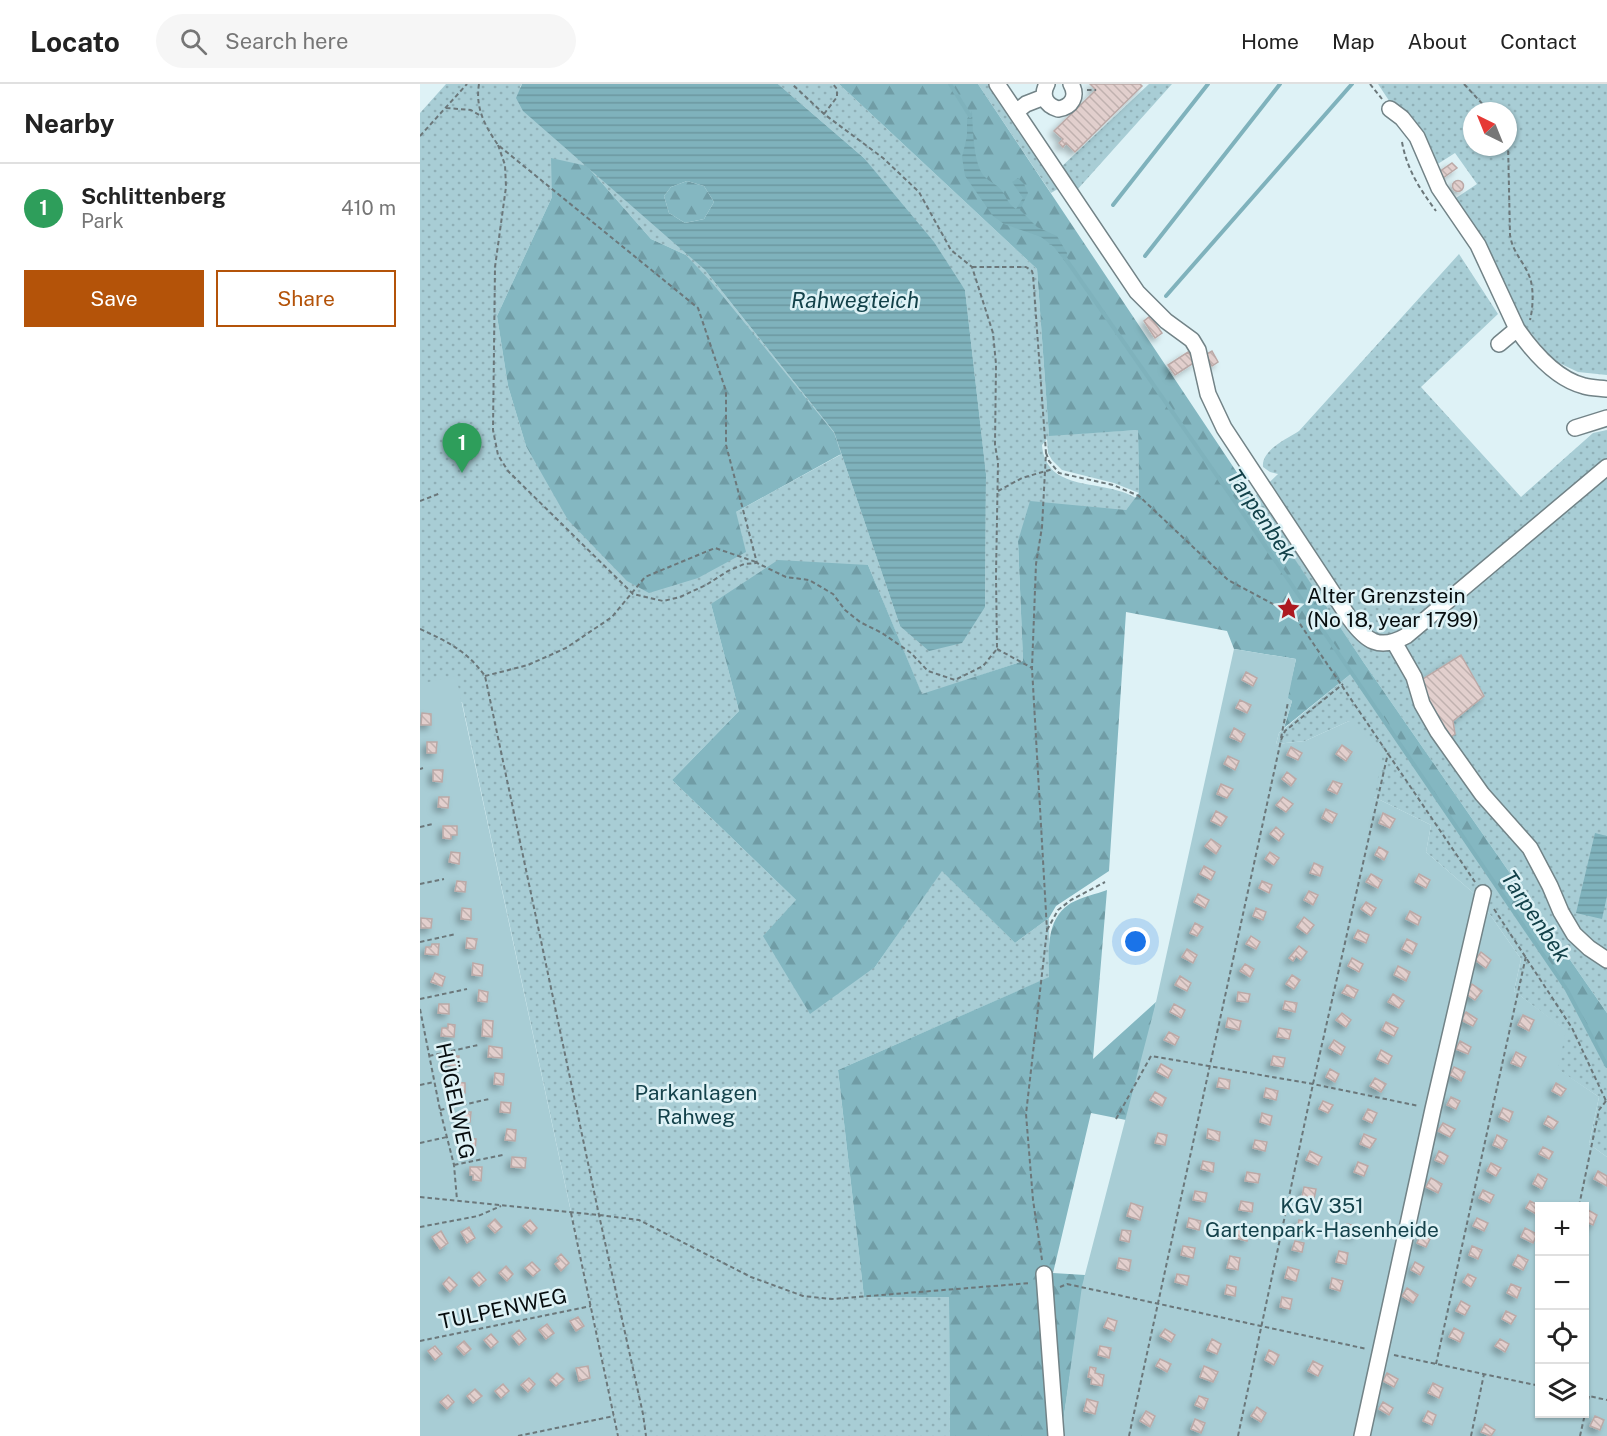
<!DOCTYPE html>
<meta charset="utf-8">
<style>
:root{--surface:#fff;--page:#f6f6f6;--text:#222;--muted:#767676;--line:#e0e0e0;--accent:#b45309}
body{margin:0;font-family:"Public Sans",sans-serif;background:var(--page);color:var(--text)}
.controls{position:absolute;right:18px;bottom:18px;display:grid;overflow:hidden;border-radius:0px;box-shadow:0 2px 4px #0004}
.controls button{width:54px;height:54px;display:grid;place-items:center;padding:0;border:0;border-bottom:2px solid var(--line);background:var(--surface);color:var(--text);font:30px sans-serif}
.compass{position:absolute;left:1043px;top:18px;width:54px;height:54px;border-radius:50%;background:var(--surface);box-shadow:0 2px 4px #0004;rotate:317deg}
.you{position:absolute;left:716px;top:858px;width:21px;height:21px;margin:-15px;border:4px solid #fff;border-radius:50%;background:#1a73e8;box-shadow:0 0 0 9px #1a73e833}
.badge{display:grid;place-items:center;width:39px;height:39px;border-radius:50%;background:var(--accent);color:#fff;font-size:20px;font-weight:700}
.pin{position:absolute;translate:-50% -50px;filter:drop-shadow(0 2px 3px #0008)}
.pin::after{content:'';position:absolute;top:32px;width:21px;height:18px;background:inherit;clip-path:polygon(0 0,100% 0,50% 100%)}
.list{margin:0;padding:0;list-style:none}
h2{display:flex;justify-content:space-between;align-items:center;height:78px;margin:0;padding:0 24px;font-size:26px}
h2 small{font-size:20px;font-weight:400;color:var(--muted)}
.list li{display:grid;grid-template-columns:39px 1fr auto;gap:18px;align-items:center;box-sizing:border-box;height:90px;padding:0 24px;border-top:2px solid var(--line)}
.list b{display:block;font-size:22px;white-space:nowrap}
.list p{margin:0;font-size:20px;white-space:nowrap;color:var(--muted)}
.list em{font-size:20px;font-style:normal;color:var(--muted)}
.actions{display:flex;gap:12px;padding:18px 24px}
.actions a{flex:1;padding:14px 0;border:2px solid var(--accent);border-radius:0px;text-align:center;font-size:21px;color:var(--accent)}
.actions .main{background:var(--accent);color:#fff}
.icon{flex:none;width:33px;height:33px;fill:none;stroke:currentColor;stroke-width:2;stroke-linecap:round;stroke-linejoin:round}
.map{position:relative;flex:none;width:1187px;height:1352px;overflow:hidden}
header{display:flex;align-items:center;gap:36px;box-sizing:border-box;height:84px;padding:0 30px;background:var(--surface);border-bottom:2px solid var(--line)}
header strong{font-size:28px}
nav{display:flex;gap:33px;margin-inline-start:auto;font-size:21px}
.search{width:420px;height:54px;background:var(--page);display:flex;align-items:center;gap:15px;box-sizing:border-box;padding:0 21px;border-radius:33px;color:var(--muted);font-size:22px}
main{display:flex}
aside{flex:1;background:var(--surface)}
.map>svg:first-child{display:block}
.grass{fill:url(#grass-dots);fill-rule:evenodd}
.forest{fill:url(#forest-firs)}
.garden{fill:#a8cdd5;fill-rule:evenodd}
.water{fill:url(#water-rules);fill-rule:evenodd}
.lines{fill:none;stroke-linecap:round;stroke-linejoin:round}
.stream{stroke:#7fb2bc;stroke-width:4}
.building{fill:url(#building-back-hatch);stroke:#bba9a7;stroke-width:1.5;filter:url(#shadow)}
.minor-casing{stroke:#728387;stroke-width:18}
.path{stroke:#6b777a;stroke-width:2;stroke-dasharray:4.5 3;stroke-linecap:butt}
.minor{stroke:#fff;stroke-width:15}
.labels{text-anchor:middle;stroke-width:5;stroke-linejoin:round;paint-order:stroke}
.poi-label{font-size:21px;fill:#070d0f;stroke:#def2f6;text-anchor:start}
.park-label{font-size:21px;fill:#14424b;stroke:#def2f6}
.street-label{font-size:21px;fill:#070d0f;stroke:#def2f6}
.water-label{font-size:22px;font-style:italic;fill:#124149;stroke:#def2f6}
</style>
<header>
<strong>Locato</strong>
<div class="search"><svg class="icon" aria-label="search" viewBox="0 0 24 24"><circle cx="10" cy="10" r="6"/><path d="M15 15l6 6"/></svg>Search here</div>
<nav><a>Home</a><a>Map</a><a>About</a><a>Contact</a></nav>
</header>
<main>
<aside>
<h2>Nearby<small></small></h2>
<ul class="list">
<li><span class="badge" style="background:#2e9e5b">1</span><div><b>Schlittenberg</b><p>Park</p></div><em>410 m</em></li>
</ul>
<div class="actions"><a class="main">Save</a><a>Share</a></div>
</aside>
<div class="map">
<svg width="1187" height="1352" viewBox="0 0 1187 1352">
<defs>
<pattern id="grass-dots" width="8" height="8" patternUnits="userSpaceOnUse" patternTransform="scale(1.5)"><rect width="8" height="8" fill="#a8cdd5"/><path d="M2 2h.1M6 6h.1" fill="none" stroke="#8fafb6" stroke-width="1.8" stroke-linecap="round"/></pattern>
<pattern id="forest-firs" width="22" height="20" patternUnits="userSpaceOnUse" patternTransform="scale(1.5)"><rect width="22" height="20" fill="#84b7c1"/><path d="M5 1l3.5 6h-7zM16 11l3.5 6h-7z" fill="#709ca5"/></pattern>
<pattern id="water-rules" width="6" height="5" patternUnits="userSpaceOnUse" patternTransform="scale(1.5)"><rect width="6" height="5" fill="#7fb2bc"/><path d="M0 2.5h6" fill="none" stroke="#6c98a0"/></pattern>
<pattern id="building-back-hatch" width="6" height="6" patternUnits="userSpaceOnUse" patternTransform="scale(1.5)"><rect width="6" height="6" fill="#e2cfcd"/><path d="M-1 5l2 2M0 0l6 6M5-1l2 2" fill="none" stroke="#c0b1af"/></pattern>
<filter id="shadow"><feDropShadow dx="-4" dy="4" stdDeviation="3" flood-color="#0004"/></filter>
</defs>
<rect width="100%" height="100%" fill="#def2f6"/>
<!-- grass -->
<path class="grass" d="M26 0H102L100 3 203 112 285 186 414 348 480 542 565 523 566 390 545 206 444 74 358 0H419L617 185 629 351 718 346 719 409 694 399 642 386 632 376 628 369 627 355 622 361C626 410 684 394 716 414L706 426 598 457 603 577 502 611 448 481 291 520 319 627 252 696 376 816 455 883 522 786 595 859 629 834 630 893 418 986 444 1213 529 1212 530 1352H199L42 618 0 626V29ZM167 82 231 155 266 171 420 371 316 428 106 362 88 302 77 232 132 113Z
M558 0H571L641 103 631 109Z
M729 0H752L657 106 639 85Z
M958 0H1187V291L1158 288 1133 276 1094 228 1033 116 1057 100 1035 69 1013 83ZM1052 27H1088V63H1052Z
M1039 170 1078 230 1001 303 1101 413 1173 349 1187 346V872L1172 862 1157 848 1144 828 1134 801 1113 761 1063 709 1027 656 1035 650 1033 637 1064 612 1041 572 1001 596 988 574H977L991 594 999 621 1015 649 1058 712 1107 766 1118 783 1137 831 1152 852 1167 868 1187 881V929L944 579 833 414 858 390 850 388 843 383C841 366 867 355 879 347Z
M932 589 1147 906 1187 982V1073L1169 1060 1179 1013 1137 985 1145 946 1094 907 1101 875 1057 812 1006 768 1011 741 954 713 929 637 885 657 856 660 859 649Z"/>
<!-- forest -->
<path class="forest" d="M419 0H558L944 579 1187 929V982L1147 906 932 589 864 644 872 617 867 614 876 575 814 565 807 547 706 528 689 787 636 822 629 834 595 859 522 787 455 883 390 930 343 852 376 816 252 696 319 627 291 520 358 476 448 481 502 610 603 577 598 457 610 417 706 426 719 409 718 346 629 352 617 185Z
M131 74 167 82 231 155 266 171 293 200 414 349 421 370 316 428 326 468 278 494 229 509 207 497 148 436 106 362 88 302 77 232 132 113Z
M267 97 284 102 294 118 284 135 265 139 249 129 244 112 251 103Z
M687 806 673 975 736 918 716 1038 671 1029 633 1189 665 1191 641 1352H530L529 1213H444L418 986 629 893C629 867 625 835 651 819 662 813 676 810 687 806Z"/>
<!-- garden -->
<path class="garden" d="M814 565 876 575 868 614 872 617 864 644 859 649 856 660 885 657 929 637 963 669 954 713 1011 741 1006 768 1057 812 1101 875 1094 907 1146 946 1138 985 1179 1013 1169 1060 1187 1073V1352H641L662 1202 736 918ZM1120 1122H1164V1330H1120Z
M36 592 199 1352H0V600Z"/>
<!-- water -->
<path class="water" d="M102 0H358L444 74 514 158 545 206 566 390 565 523 542 559 509 567 480 542 414 348 285 186 103 27 96 14ZM267 97 284 102 294 118 284 135 265 139 249 129 244 112 251 103Z
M552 27C553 44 553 79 564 92 569 98 577 100 582 107 587 114 588 120 596 125L603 114 592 98 598 94 604 100 608 109 600 126 617 143 637 152 647 169V180L634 163 621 153 584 140 573 132 545 92 542 73 547 52V35Z
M1175 749 1187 752V812L1182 835 1156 829Z"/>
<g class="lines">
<!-- stream -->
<path class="stream" d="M530 0 550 32
M693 121 788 0
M725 172 860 0
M645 174 825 432 1147 906 1187 982
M746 212 932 0"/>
</g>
<!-- building -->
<path class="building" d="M670 0H720L722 2 655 68 646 59 643 63 639 59 643 55 634 47 676 6Z
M1032 79 1037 84 1023 94 1019 88Z
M1032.5 102a5.5 5.5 0 1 1 11 0a5.5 5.5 0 1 1-11 0Z
M730 232 742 249 735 254 724 237Z
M792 267 798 278 792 282 785 271Z
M768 268 775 278 755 291 748 281Z
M1041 571 1064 612 1033 637 1035 650 1027 656 1006 621 1001 596Z
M826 588 837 594 833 602 822 596Z
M820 616 831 621 827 629 816 624Z
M2 629 11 630V641H1Z
M814 644 825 650 821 658 810 653Z
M7 658H17L16 669H7Z
M922 661 932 668 926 677 916 670Z
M871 663 882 669 878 676 867 671Z
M808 672 819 677 815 686 804 680Z
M13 686H23L22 698 13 697Z
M867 688 876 695 871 702 862 695Z
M913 697 922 700 917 710 908 706Z
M801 700 813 705 807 714 797 710Z
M19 713H29L28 724 18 723Z
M863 713 873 720 866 728 856 721Z
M906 725 917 730 912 739 902 734Z
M796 727 807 733 801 742 791 737Z
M963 729 975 735 970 744 959 739Z
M23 742H37V751H31V755L23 754Z
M856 743 864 750 859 757 850 750Z
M791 755 801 762 796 770 785 762Z
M959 763 968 768 964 776 955 771Z
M31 768 40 769 39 780 29 778Z
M850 768 859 774 854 781 845 775Z
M894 779 903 783 900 792 890 789Z
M784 782 795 788 791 796 780 790Z
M951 790 962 796 958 804 946 798Z
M999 790 1010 796 1006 804 995 798Z
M37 797 46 798 45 808 35 807Z
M842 797 852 801 849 809 839 804Z
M889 807 898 811 893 821 884 816Z
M778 810 789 816 785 824 774 818Z
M946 818 956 824 951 832 941 825Z
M42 824 51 825V836L41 835Z
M836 824 846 828 843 836 833 832Z
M990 827 1001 833 998 841 986 835Z
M884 833 894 841 887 850 877 843Z
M1 834 12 835 11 844H1Z
M775 839 783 843 777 852 770 849Z
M938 846 949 851 946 859 934 854Z
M831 852 840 858 836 865 826 860Z
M47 854 57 855 55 865 46 864Z
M987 855 997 860 992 870 982 865Z
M12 860H19L18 871 5 870 6 863H11Z
M879 862 887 868 881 876 876 872 873 877 869 874Z
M767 865 777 871 773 879 762 873Z
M1061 868 1071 876 1066 884 1055 876Z
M932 874 943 880 939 888 928 882Z
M53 879 63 881 62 892 52 891Z
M825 880 834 885 830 893 820 887Z
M978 882 990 888 986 897 974 891Z
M15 889 25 893 22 902 11 898Z
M872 891 880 896 874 905 866 900Z
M760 892 771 899 767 907 755 901Z
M1052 900 1062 907 1055 916 1046 910Z
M927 901 938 906 934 914 922 909Z
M59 906 68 908 67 918 58 917Z
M818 908 830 910 828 918 817 917Z
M973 910 984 917 979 924 968 918Z
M865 917 877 919 875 928 863 925Z
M19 920H29V930L18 929Z
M754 920 765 926 761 934 750 928Z
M1046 928 1057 935 1053 942 1041 936Z
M922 929 931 936 926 943 916 936Z
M1103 931 1114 936 1109 947 1098 941Z
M808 934 821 937 819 946 806 943Z
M63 936 73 937 72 953 62 952Z
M966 938 978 944 974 952 962 946Z
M28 940 35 941 34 953 21 952 22 944H28Z
M859 944 871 946 869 955 857 953Z
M749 948 759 953 755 961 744 956Z
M914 956 925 963 921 971 909 964Z
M1040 957 1051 963 1048 970 1036 965Z
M69 962 82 964V974L68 973Z
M961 966 972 972 968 980 957 975Z
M1096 968 1106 973 1101 983 1091 979Z
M29 972H39L38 982 28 981Z
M853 972 865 974 863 983 851 981Z
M741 980 752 986 748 994 737 988Z
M1034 983 1045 988 1041 997 1030 991Z
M910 985 919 990 915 998 906 993Z
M75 989 84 990 83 1001 74 1000Z
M799 994 810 996 809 1005 797 1003Z
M955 994 966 1000 961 1008 950 1002Z
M34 998 45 999V1009L34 1008Z
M1136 999 1146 1005 1141 1012 1132 1007Z
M846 1004 858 1007 856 1016 844 1013Z
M735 1008 746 1014 742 1022 730 1016Z
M1031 1013 1040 1017 1036 1025 1027 1021Z
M903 1017 913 1021 908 1029 899 1025Z
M81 1018 91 1019 90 1029 80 1028Z
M1083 1024 1093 1028 1089 1038 1079 1033Z
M948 1025 957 1029 952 1039 943 1035Z
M40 1028H51L50 1038 39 1037Z
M842 1029 852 1032 850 1041 840 1038Z
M1128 1032 1138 1038 1133 1045 1124 1040Z
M1023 1039 1035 1045 1030 1053 1018 1047Z
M87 1045 96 1046 95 1057 85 1056Z
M788 1045 800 1048 799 1057 787 1054Z
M738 1049 747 1051 745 1061 735 1059Z
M944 1050 956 1055 950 1064 940 1060Z
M1077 1051 1087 1056 1082 1065 1073 1061Z
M46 1054 56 1055 55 1068H48L49 1064 45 1063Z
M835 1056 847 1058 845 1067 833 1064Z
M1123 1063 1133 1068 1129 1075 1119 1070Z
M890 1067 902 1073 898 1081 886 1076Z
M1019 1067 1028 1072 1024 1080 1015 1076Z
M92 1073 106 1074 105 1084 91 1083Z
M783 1077 794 1079 793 1088 781 1085Z
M938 1078 948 1082 944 1092 934 1088Z
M1071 1079 1081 1084 1076 1092 1067 1087Z
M50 1083H62L61 1097 53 1096V1091H50Z
M1178 1087 1187 1092V1102L1174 1095Z
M827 1088 840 1090 838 1099 825 1097Z
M1118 1090 1127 1095 1122 1105 1113 1100Z
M1011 1094 1022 1100 1018 1109 1006 1103Z
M884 1103 896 1105 894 1115 882 1113Z
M1063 1106 1074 1111 1070 1119 1059 1114Z
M775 1107 787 1109 785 1118 773 1116Z
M930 1113 940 1115 938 1125 928 1123Z
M821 1117 833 1119 832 1128 819 1126Z
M1110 1117 1120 1122 1116 1130 1106 1124Z
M711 1119 723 1123 720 1136 707 1132Z
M1168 1126 1177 1131 1173 1141 1164 1137Z
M769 1134 781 1137 779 1146 767 1143Z
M1057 1134 1068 1139 1064 1147 1053 1142Z
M75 1135 82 1143 75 1149 68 1142Z
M110 1136 117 1144 111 1150 103 1142Z
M879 1136 889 1138 886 1148 877 1146Z
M927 1140 937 1142 935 1152 925 1150Z
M49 1143 55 1154 47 1159 41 1148Z
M817 1144 829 1146 827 1157 815 1154Z
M1105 1144 1117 1150 1113 1159 1101 1153Z
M702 1146 711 1147 709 1158 700 1156Z
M21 1147 28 1159 20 1165 12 1153Z
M1001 1150 1010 1155 1006 1163 997 1159Z
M875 1157 884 1159 882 1168 872 1166Z
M763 1162 775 1164 773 1174 761 1171Z
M1052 1162 1062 1166 1058 1175 1049 1171Z
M919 1167 928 1169 926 1180 916 1178Z
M141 1170 149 1179 141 1187 135 1180 139 1177 137 1174Z
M1098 1171 1108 1176 1103 1186 1093 1181Z
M810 1172 820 1174 818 1186 807 1184Z
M699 1174 711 1176 709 1187 697 1184Z
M112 1178 120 1186 113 1192 105 1184Z
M995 1178 1004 1183 1000 1191 991 1186Z
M86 1182 93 1190 87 1197 79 1189Z
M868 1183 879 1186 876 1197 865 1194Z
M59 1188 66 1196 59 1202 52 1194Z
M757 1190 769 1192 767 1201 755 1198Z
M1048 1190 1056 1194 1051 1203 1043 1198Z
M29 1193 37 1201 30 1208 23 1200Z
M912 1194 923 1197 920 1207 910 1204Z
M1091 1200 1101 1204 1097 1214 1087 1209Z
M807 1201 816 1203 815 1212 805 1210Z
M987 1204 998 1211 993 1219 982 1212Z
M862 1213 872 1215 870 1225 860 1223Z
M1041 1217 1050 1222 1045 1231 1036 1227Z
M1086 1227 1096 1232 1091 1240 1082 1235Z
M158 1233 164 1242 156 1247 150 1237Z
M688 1234 697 1237 694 1247 684 1243Z
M127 1240 134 1249 126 1255 119 1246Z
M1034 1244 1044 1249 1040 1258 1029 1253Z
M745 1245 755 1251 751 1258 740 1252Z
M99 1246 106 1255 99 1261 92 1252Z
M71 1250 78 1258 71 1264 64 1256Z
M792 1255 801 1260 797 1270 787 1266Z
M1080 1255 1089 1260 1085 1268 1075 1262Z
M44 1257 51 1265 44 1271 37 1263Z
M15 1262 22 1270 15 1276 8 1267Z
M680 1262 691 1264 689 1274 678 1271Z
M849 1266 859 1271 854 1281 845 1276Z
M740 1275 751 1280 747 1288 736 1282Z
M893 1277 903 1282 898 1292 888 1287Z
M168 1282 170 1294 159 1297 156 1284Z
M784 1282 798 1288 793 1298 780 1293Z
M670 1283 676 1284 675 1289 684 1291 682 1302 671 1300 672 1294 668 1293Z
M137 1289 144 1295 136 1302 130 1296Z
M967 1289 978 1295 974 1303 963 1297Z
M109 1294 115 1300 108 1308 101 1301Z
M1013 1299 1023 1304 1019 1314 1008 1309Z
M83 1300 89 1307 81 1314 75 1307Z
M55 1305 62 1312 53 1319 47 1312Z
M28 1311 34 1318 27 1325 20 1318Z
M779 1312 788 1315 784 1325 775 1321Z
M667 1315 678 1318 675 1330 664 1327Z
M963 1318 973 1324 969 1331 959 1325Z
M837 1323 846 1329 841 1338 831 1332Z
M726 1327 735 1332 730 1343 720 1337Z
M1008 1327 1016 1331 1012 1341 1003 1337Z
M1175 1332 1184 1336 1180 1346 1170 1342Z
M775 1335 785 1339 781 1349 771 1345Z
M1065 1340 1075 1346 1071 1352 1061 1348Z"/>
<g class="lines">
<defs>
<path id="minor" d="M577 0 717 208 746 237 772 256 778 266 788 310 804 344 930 535C946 557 959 567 986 552L1187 383
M627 0C621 11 625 21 638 25 652 23 658 12 651 0
M970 25 982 34 997 53 1019 104 1058 161 1097 245C1113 268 1136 295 1164 302 1171 304 1179 304 1187 305
M596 28 606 20 624 13
M1079 260 1097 245
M1155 344 1187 334
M974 558 994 593 1002 620 1018 648 1062 710 1110 764 1130 802 1141 828 1154 850 1169 864 1187 876
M624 1190 636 1352
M942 1352 1013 1025 1063 809"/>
</defs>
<!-- minor casing -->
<use href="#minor" class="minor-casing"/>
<!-- path -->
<path class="path" d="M59 0C55 24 65 42 78 61L278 224 306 307V361L337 479 366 493 389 496 413 510 425 526 440 538 462 549 491 569 508 587 535 596 563 582 577 565 576 491 578 378 575 361 576 280 573 249 552 183 531 166 499 108 463 74 404 30 372 0
M950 0 962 15
M1044 0 1069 27
M667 6H676
M26 24 51 26 61 32
M404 30 417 13V5L413 0
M0 52 47 0
M982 58C987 86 1000 105 1016 127
M1088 59 1090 151C1093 170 1104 177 1110 194 1114 206 1113 224 1110 236
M78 61 85 81 86 103 75 183 73 346 78 371 88 387 213 510 243 517 260 513 286 501 308 487 324 480 336 479
M552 183H606L612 187 613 191 626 369 622 443 616 480 612 584
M626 369 629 377 639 389 693 401 719 412 808 496 868 528 878 537 1055 798
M578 407 602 394 633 385
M0 417 21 409
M0 545C28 558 46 566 65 592L179 1131 223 1330 226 1352
M577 565 612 584 627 846 606 1030 613 1116 622 1176
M65 592 108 581 146 564 192 533 225 493 295 464 336 478
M861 654 868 618
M0 685 3 684
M0 743 13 740
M0 800 24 795
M1074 825 1152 944 1187 1019
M627 846 638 826 651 816 685 798
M0 858 36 850
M0 915 47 905
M0 925 20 1026 34 1081 37 1116
M9 972 58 961
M0 1001 14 998
M20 1026 69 1015
M696 1035 731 972 893 1000 999 1022
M0 1059 27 1053
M34 1081 83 1071
M0 1113 179 1131 219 1136 331 1193 383 1212 412 1215 611 1199
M1159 1122 1179 1026 1186 1017
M151 1129 198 1352
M0 1143 58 1132 81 1122
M640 1203 647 1200 947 1265
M0 1257 171 1222
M974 1271 1120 1302
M1016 1280 1106 872
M1164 1311 1187 1316
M98 1352 194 1332
M709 1352 861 656 865 647 923 600
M818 1352 893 1000 968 669
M1051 1352 1064 1290
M1160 1352 1169 1312"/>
<!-- minor -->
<use href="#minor" class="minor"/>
</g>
<!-- icons -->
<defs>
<symbol id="sight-bare" viewBox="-9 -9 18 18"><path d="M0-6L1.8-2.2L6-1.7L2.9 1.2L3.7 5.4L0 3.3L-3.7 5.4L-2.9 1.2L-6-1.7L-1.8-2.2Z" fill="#ad1a21" stroke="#def2f6" stroke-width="2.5" paint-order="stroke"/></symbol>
</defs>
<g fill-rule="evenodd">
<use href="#sight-bare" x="852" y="508" width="33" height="33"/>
</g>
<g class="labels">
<!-- poi labels -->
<g class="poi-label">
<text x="887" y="519">Alter Grenzstein<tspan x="887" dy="24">(No 18, year 1799)</tspan></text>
</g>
<!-- park labels -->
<g class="park-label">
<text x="276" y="1016">Parkanlagen<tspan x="276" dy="24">Rahweg</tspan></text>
<text x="902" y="1129">KGV 351<tspan x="902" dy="24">Gartenpark-Hasenheide</tspan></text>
</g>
<!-- street labels -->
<g class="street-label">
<text transform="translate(35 1017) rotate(78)" y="7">HÜGELWEG</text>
<text transform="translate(83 1225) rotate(-12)" y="7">TULPENWEG</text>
</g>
<!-- water labels -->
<g class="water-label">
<text x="435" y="224">Rahwegteich</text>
<text transform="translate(842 431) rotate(56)" y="8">Tarpenbek</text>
<text transform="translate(1116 832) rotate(56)" y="8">Tarpenbek</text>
</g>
</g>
</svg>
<div class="controls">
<button>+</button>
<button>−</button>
<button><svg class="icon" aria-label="locate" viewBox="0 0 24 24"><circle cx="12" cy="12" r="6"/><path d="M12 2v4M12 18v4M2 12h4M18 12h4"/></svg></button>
<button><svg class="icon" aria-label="layers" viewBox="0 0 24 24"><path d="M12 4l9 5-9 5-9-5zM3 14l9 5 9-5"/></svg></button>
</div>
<svg class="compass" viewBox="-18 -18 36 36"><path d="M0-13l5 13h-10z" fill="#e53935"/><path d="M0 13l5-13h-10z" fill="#767676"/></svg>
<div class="you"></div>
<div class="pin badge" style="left:42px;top:389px;background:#2e9e5b">1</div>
</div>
</main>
